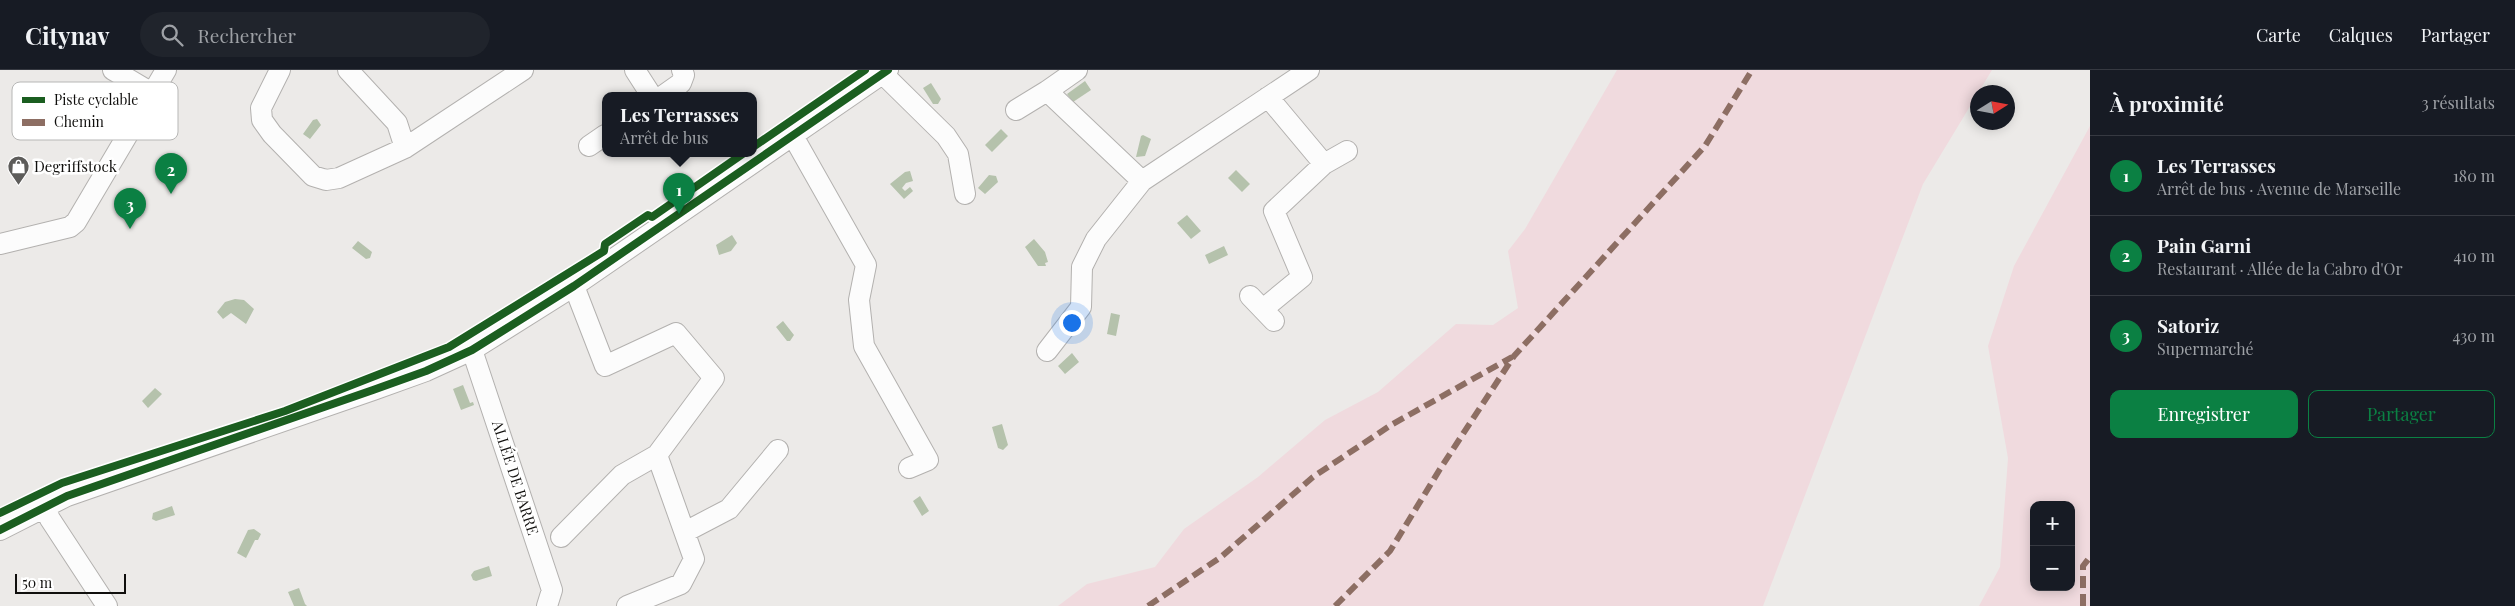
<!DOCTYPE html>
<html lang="fr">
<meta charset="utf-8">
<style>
:root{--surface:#171b24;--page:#20242c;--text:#f1f3f6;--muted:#9ea1a6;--line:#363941;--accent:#0b8043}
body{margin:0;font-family:"Playfair Display",serif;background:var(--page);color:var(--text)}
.controls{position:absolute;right:15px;bottom:15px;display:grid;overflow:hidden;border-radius:10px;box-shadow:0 2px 12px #0003}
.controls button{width:45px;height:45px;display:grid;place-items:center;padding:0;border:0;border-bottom:1px solid var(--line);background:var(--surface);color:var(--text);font:25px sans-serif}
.compass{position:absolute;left:1970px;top:15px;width:45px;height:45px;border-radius:50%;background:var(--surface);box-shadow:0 2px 12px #0003;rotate:79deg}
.scale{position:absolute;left:15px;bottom:12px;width:111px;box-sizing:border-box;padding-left:5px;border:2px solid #100f0d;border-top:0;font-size:14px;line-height:18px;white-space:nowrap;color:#100f0d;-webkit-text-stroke:4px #fff;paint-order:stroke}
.you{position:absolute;left:1071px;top:252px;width:18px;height:18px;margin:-12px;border:4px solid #fff;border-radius:50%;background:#1a73e8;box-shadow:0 0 0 8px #1a73e833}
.badge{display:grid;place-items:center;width:32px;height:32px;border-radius:50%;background:var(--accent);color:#fff;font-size:16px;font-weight:700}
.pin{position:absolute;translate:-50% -41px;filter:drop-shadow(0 1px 2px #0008)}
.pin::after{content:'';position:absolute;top:26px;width:18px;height:15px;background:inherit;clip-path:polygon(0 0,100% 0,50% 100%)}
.popup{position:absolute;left:602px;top:22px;width:155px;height:65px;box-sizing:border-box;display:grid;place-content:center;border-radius:10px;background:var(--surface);filter:drop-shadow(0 1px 4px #0005);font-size:16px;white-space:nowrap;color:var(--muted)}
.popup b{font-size:19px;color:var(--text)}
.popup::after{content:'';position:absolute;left:50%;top:100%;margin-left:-10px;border:10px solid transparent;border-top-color:var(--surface)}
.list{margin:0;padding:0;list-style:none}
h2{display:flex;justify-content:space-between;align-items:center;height:65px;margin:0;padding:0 20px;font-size:21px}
h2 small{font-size:16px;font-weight:400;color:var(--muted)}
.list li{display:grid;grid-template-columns:32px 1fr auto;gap:15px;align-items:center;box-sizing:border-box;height:80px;padding:0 20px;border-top:1px solid var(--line)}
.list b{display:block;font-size:19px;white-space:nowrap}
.list p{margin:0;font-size:16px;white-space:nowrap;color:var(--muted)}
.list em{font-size:16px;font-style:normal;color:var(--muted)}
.actions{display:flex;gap:10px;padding:15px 20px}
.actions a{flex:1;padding:11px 0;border:1px solid var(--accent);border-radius:10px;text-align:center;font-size:18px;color:var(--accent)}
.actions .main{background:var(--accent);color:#fff}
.icon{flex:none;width:28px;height:28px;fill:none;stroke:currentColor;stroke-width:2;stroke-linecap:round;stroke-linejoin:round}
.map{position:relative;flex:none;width:2090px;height:536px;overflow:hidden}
header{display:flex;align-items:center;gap:30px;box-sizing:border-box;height:70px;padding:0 25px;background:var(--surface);border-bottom:1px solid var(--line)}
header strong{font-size:24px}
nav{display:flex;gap:28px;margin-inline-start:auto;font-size:18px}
.search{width:350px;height:45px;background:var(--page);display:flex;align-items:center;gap:12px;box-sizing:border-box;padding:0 18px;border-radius:28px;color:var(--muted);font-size:19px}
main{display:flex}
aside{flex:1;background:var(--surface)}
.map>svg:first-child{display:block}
.green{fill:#f0dade;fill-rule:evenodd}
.water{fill:#b5c2ac}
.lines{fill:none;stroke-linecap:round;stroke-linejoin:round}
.minor-casing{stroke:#b3b1af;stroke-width:22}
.minor{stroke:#fcfcfc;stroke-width:20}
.quiet{stroke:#8d6e63;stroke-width:6;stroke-dasharray:12 6;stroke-linecap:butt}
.cycleway-casing{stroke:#fff;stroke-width:11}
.cycleway{stroke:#1b5e20;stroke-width:8}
.labels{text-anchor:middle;stroke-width:5;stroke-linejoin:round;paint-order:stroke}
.poi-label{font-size:15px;fill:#100f0d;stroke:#fff;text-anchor:start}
.street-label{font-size:15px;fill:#100f0d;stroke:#fff}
.key{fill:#fff;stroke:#b7b7b6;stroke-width:1}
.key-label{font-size:14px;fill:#100f0d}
</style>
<header>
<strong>Citynav</strong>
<div class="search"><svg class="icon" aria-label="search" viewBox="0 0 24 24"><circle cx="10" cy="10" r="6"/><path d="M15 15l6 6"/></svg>Rechercher</div>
<nav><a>Carte</a><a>Calques</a><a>Partager</a></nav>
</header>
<main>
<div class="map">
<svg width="2090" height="536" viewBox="0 0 2090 536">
<rect width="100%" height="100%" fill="#eceae8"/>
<!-- green -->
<path class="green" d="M1617 0H1992L1923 114 1763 536H1058L1087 514 1155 497 1184 459 1258 407 1325 350 1378 322 1456 254 1493 255 1518 238 1508 181 1525 159Z
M2090 56V536H1979L2000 497 2008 388 1988 276 2014 196ZM2034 435H2071V517H2034Z"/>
<!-- water -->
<path class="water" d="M1085 11 1091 20 1073 32 1067 24Z
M931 13 941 29 938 34H933L923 18Z
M317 49 321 55 310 69 303 64 313 50Z
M1001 59 1008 66 992 82 985 75Z
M1143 65 1151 69 1145 86 1136 87 1141 66Z
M1236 100 1250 114 1242 122 1228 108Z
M910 101 913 111 906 113 902 118 905 121 910 117 913 121 904 129 890 114 905 102Z
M989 105 996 106 998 112 985 124 978 118Z
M1187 145 1201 161 1191 169 1177 153Z
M732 165 737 173 731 181 719 185 716 175Z
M1034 169 1045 182 1048 192 1045 193 1046 196H1038L1025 177Z
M358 171 372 182 370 188 366 189 352 178Z
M1224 176 1228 185 1209 194 1205 185Z
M235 229 244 230 254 239 246 254 231 243 223 249 217 242 225 232Z
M1111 243 1120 245 1116 266 1107 264Z
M783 251 794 265 790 271H787L776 257Z
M1072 283 1079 292 1065 304 1058 296Z
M463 315 470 333 473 332 474 335 461 340 453 319Z
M155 318 162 324 148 338 142 331Z
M1002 354 1008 375 1003 380 998 378 992 357Z
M920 426 929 441 922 446 913 431Z
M172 436 175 445 156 451 152 449 153 443Z
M254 459 261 464 258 470H255L246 488 237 483 248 460Z
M489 496 492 506 476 511 473 510 471 505 474 501Z
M299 518 305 534 307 536H294L288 522Z"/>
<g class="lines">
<defs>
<path id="minor" d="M113 0 152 23
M280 0 261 38 262 50 272 64 313 106 326 110 339 108 405 78 523 0
M348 0 397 53 405 78
M635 0 651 25
M1077 0 1047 21 1142 111
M883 4 946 66 958 84 965 124
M664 25 681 13 684 5 682 0
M1016 40 1047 21
M793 66 866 195 859 230 864 276 928 390 909 398
M589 76 605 65
M1324 94 1347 81
M0 174 70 157 76 152 166 0
M574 216 605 296 676 263 714 308 657 385 694 489 681 514 627 536
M1250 226 1274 251
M1263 239 1302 207 1274 141 1324 94 1268 27
M472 280 552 520 547 536
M1047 281 1081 237 1082 197 1096 169 1142 111 1309 0
M44 436 50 449 107 536
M0 460 67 426 373 320 426 301 472 280 574 216 888 0
M685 462 729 439 778 380
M561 467 622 405 657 385"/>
</defs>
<!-- minor casing -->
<use href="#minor" class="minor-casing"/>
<!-- minor -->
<use href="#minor" class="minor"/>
<!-- quiet -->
<path class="quiet" d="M1148 536 1221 487 1313 407 1391 355 1512 287
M1335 536 1390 481 1440 399 1514 286 1705 76 1752 0
M2083 536V496L2090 487"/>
<defs>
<path id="cycleway" d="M753 77 865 0
M0 443 62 413 285 341 449 277 604 181 605 174 648 145 652 147 744 83
M0 460 67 426 373 320 426 301 472 280 574 216 888 0"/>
</defs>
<!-- cycleway casing -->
<use href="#cycleway" class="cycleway-casing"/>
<!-- cycleway -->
<use href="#cycleway" class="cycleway"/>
</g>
<!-- icons -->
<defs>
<symbol id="shop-pin" viewBox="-11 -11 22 30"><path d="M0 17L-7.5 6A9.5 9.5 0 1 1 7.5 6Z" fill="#5d5c5a" stroke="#fff"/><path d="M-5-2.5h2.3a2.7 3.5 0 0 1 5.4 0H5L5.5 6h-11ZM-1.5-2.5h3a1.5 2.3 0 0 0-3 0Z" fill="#fff"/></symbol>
</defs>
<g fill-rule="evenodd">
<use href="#shop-pin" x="6" y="84" width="25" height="34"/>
</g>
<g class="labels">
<!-- poi labels -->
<g class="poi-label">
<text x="34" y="102">Degriffstock</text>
</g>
<!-- street labels -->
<g class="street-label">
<text transform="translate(515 408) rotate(72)" y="5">ALLÉE DE BARRE</text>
</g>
</g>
<!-- legend -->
<rect x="12" y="12" width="166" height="58" rx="8" class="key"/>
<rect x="22" y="27" width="23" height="6" fill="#1b5e20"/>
<rect x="22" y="49" width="23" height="7" fill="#8d6e63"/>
<g class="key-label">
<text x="54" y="35">Piste cyclable</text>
<text x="54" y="57">Chemin</text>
</g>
</svg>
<div class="controls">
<button>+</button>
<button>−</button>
</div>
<svg class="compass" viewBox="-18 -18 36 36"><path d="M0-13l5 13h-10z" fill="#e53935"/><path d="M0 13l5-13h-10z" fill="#9ea1a6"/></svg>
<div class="scale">50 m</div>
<div class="you"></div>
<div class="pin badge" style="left:679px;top:144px">1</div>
<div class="popup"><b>Les Terrasses</b>Arrêt de bus</div>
<div class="pin badge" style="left:171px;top:124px">2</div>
<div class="pin badge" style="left:130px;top:159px">3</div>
</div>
<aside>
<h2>À proximité<small>3 résultats</small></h2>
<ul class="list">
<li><span class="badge">1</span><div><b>Les Terrasses</b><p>Arrêt de bus · Avenue de Marseille</p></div><em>180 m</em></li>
<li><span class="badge">2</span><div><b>Pain Garni</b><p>Restaurant · Allée de la Cabro d'Or</p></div><em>410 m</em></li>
<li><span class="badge">3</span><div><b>Satoriz</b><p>Supermarché</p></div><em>430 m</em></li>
</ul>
<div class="actions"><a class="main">Enregistrer</a><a>Partager</a></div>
</aside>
</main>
